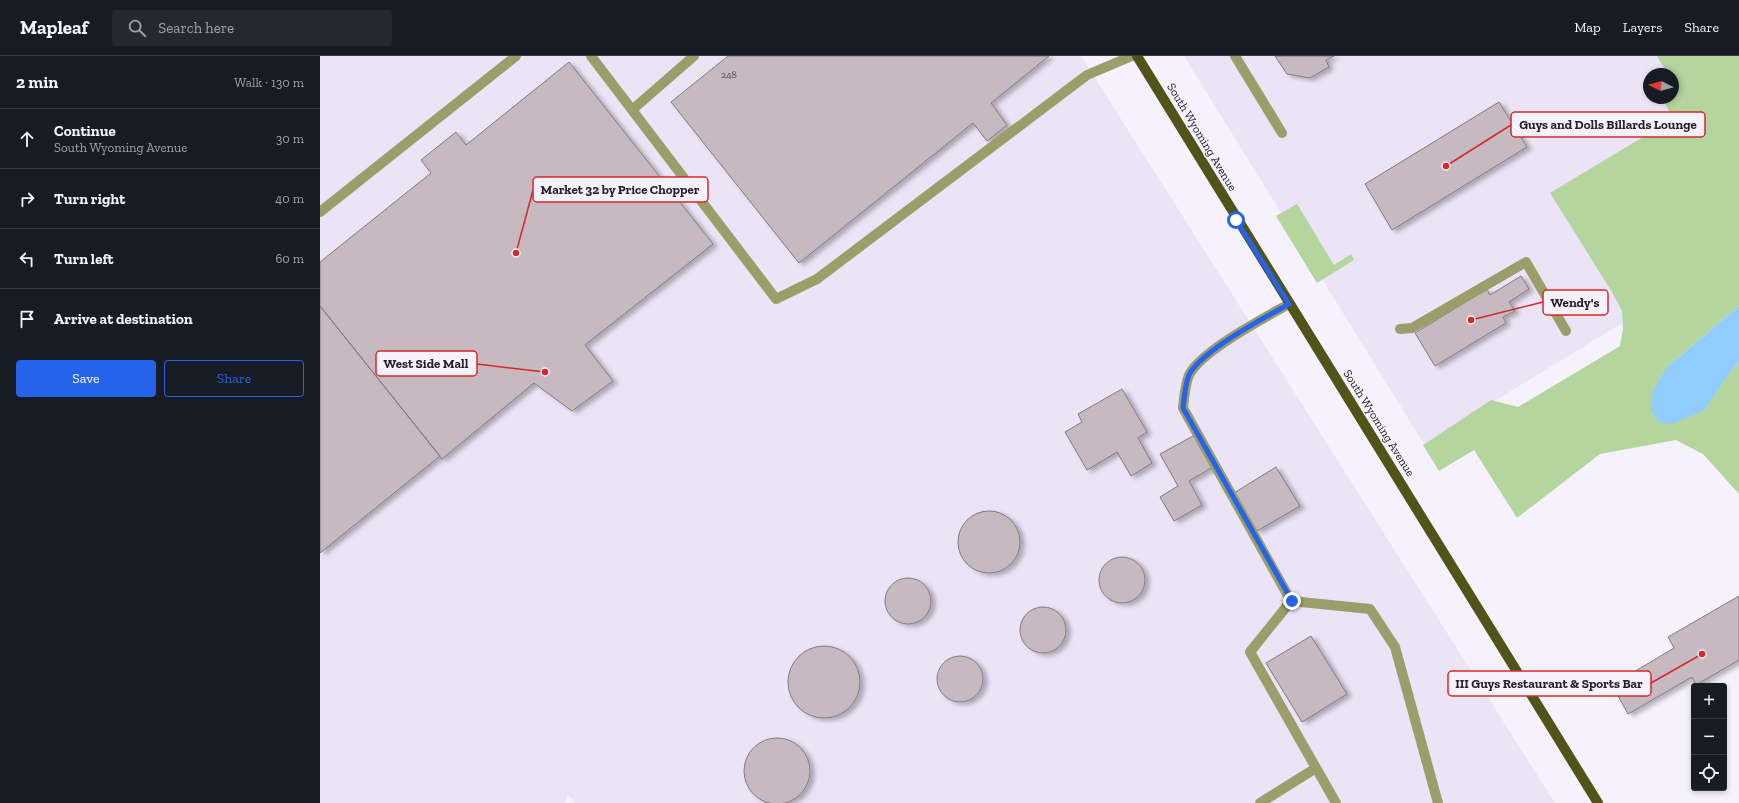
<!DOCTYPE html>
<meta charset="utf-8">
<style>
:root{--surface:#171b24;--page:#242831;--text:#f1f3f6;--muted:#9ea1a6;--line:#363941;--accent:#2563eb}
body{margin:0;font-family:"Zilla Slab",serif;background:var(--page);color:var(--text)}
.controls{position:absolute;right:12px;bottom:12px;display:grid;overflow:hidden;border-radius:4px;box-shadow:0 2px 6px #0003}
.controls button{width:36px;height:36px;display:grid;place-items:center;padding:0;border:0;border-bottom:1px solid var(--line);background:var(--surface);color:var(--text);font:20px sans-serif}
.compass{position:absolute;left:1323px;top:12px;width:36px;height:36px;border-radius:50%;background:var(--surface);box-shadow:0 2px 6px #0003;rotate:276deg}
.stop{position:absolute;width:12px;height:12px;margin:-9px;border:3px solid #2563eb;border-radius:50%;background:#fff}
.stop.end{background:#2563eb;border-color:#fff;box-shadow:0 1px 4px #0008}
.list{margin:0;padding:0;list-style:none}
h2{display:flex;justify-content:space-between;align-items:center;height:52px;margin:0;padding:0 16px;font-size:17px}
h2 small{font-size:13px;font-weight:400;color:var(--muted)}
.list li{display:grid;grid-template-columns:26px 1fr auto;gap:12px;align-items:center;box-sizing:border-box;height:60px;padding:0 16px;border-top:1px solid var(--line)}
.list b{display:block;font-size:15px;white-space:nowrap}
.list p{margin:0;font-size:13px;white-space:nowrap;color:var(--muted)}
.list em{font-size:13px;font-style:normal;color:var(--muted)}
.actions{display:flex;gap:8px;padding:12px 16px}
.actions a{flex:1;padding:9px 0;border:1px solid var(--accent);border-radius:4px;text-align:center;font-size:14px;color:var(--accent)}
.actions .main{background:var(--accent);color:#fff}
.icon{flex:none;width:22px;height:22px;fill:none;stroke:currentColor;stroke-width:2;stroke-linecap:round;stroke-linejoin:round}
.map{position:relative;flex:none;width:1419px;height:747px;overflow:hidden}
header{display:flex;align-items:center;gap:24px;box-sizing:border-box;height:56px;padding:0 20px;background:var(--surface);border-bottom:1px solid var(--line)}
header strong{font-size:19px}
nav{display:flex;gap:22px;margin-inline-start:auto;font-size:14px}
.search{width:280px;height:36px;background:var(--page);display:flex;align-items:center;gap:10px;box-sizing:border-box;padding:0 14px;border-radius:4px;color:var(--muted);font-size:15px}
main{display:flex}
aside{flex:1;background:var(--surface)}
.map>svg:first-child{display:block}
.built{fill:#ebe4f7;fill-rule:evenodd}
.green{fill:#b4d59e}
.water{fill:#90ccff}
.building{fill:#c6bac0;stroke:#84797f;filter:url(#shadow)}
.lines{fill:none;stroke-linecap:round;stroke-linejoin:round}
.service{stroke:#9b9d6a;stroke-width:10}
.primary{stroke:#525318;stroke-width:10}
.route{stroke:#2563eb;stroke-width:5}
.labels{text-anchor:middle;stroke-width:3;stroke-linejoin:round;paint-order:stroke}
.number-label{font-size:10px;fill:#4c484c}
.street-label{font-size:12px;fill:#242226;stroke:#f5f2fd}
.leader{fill:none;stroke:#d62828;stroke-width:1.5}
.callout-dot{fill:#d62828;stroke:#f5f2fd;stroke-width:1.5}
.callout{fill:#f5f2fd;stroke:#d62828;stroke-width:1.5}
.callout-label{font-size:13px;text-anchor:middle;font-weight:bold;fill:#242226}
</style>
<header>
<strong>Mapleaf</strong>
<div class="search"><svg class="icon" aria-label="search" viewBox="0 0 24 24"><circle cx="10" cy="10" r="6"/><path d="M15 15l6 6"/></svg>Search here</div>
<nav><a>Map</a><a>Layers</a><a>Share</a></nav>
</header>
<main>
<aside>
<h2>2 min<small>Walk · 130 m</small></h2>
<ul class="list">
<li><svg class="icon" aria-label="ahead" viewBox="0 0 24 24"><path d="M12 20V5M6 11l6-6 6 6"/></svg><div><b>Continue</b><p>South Wyoming Avenue</p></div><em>30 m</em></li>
<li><svg class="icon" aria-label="right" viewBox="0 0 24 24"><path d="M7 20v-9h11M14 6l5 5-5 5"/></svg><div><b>Turn right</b></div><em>40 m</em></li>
<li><svg class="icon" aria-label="left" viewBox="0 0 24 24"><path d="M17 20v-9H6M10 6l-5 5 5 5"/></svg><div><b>Turn left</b></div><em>60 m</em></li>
<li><svg class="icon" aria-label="arrive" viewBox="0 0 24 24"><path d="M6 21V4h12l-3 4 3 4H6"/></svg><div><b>Arrive at destination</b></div></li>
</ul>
<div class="actions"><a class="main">Save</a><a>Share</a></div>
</aside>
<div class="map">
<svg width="1419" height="747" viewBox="0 0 1419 747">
<defs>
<filter id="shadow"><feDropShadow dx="4.5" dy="2.5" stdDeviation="2" flood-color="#0004"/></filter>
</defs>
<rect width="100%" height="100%" fill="#f5f2fd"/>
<!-- built -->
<path class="built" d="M0 0H761L1235 747H256L248 739 245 747H0Z
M864 0H1377L1327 252 1104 388ZM1329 18H1353V42H1329Z"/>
<!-- green -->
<path class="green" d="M1337 0H1419V250L1347 311 1412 313 1419 306V438L1383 398 1356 384 1280 398 1197 462 1154 394 1119 415 1103 389 1171 344 1198 351 1300 290 1303 273 1302 255 1292 236 1230 137 1353 63 1342 42H1353V31L1355 30 1353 18H1348Z
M977 148 1014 209 1031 198 1034 204 997 227 956 160Z"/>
<!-- water -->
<path class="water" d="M1419 250V306L1412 313 1384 354 1352 368 1339 366 1331 355 1333 335 1347 311Z"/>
<!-- building -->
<path class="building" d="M408 0H729L671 47 687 69 667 85 653 67 479 207 351 46Z
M955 0H1014L1006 4 1009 11 990 22 967 18Z
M249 6 393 188 265 289 293 325 252 355 214 327 122 403 0 250V206L111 117 101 104 136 76 146 89Z
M1179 46 1207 91 1072 174 1045 128Z
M1201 220 1209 233 1189 246 1195 255 1183 261 1186 267 1115 310 1095 277 1167 233 1170 239Z
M0 250 120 400 0 497Z
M802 333 827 376 818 382 832 407 811 420 797 396 767 414 745 376 762 366 758 358Z
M875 379 893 411 869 425 882 449 854 465 840 441 858 430 840 398Z
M956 411 980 450 937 475 914 437Z
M638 486a31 31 0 1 1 62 0a31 31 0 1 1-62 0Z
M779 524a23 23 0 1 1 46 0a23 23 0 1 1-46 0Z
M565 545a23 23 0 1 1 46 0a23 23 0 1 1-46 0Z
M1419 540V604L1376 629 1372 621 1308 658 1292 629 1354 592 1348 581Z
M700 574a23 23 0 1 1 46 0a23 23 0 1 1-46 0Z
M991 580 1027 638 982 666 946 607Z
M468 626a36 36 0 1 1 72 0a36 36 0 1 1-72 0Z
M617 623a23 23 0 1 1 46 0a23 23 0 1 1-46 0Z
M424 715a33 33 0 1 1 66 0a33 33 0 1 1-66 0Z"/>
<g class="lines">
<!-- service -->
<path class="service" d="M271 0 456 243 497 223 767 19 812 0
M915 0 962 77
M312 54 374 0
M0 156 196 0
M969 248C944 262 881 295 869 319 865 329 864 342 863 352L971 545 1050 553 1075 591 1118 747
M1080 273 1092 272 1206 206 1246 275
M971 545 930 596 1016 747
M940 747 996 712"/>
<!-- primary -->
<path class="primary" d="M817 0C969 250 1126 497 1278 747"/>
</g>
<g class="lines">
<!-- route -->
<path class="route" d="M916 164 969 248C944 262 881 295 869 319 865 329 864 342 863 352L972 545"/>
</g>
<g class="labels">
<!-- number labels -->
<g class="number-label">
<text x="409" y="22">248</text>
</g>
<!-- street labels -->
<g class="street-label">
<text transform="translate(882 81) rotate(59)" y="4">South Wyoming Avenue</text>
<text transform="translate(1059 367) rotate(58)" y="4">South Wyoming Avenue</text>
</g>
</g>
<!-- callouts -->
<path class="leader" d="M1126 110L1191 69M196 197L213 134M1151 264L1223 246M225 316L157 308M1382 598L1331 627"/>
<g class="callout-dot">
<circle cx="1126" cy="110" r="4"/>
<circle cx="196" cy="197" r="4"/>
<circle cx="1151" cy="264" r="4"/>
<circle cx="225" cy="316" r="4"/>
<circle cx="1382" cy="598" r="4"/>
</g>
<g class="callout">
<rect x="1191" y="56" width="194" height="25" rx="4"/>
<rect x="213" y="121" width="175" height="25" rx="4"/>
<rect x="1223" y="234" width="65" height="25" rx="4"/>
<rect x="56" y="295" width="101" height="25" rx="4"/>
<rect x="1128" y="615" width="203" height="25" rx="4"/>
</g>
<g class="callout-label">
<text x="1288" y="73">Guys and Dolls Billards Lounge</text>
<text x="300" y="138">Market 32 by Price Chopper</text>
<text x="1255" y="251">Wendy's</text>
<text x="106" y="312">West Side Mall</text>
<text x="1229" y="632">III Guys Restaurant &amp; Sports Bar</text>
</g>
</svg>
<div class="controls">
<button>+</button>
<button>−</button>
<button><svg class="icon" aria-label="locate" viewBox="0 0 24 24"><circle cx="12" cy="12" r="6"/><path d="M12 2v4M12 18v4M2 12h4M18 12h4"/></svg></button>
</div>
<svg class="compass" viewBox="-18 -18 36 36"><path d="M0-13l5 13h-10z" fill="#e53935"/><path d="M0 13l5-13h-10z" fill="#9ea1a6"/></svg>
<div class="stop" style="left:916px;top:164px"></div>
<div class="stop end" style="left:972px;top:545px"></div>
</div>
</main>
